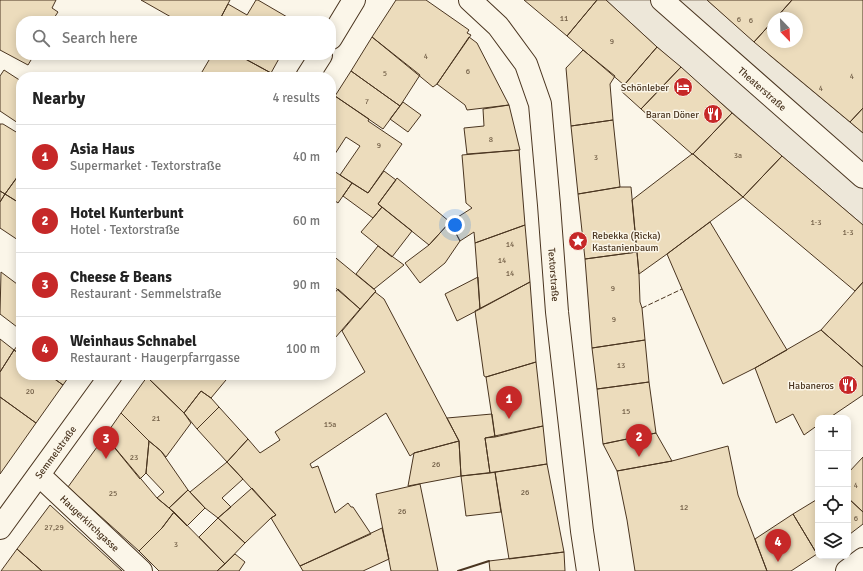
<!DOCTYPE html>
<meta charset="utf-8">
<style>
:root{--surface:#fff;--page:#f6f6f6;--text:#222;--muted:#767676;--line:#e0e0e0;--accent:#c62828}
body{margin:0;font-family:Signika,sans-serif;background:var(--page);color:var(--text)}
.controls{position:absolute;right:12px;bottom:12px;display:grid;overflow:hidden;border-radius:8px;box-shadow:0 2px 10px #0003}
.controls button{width:36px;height:36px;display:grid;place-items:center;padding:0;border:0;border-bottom:1px solid var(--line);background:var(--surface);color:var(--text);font:20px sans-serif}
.compass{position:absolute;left:767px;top:12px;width:36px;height:36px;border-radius:50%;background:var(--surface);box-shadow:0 2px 10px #0003;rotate:157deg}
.you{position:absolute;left:455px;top:225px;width:14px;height:14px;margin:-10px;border:3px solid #fff;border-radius:50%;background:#1a73e8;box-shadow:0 0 0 6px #1a73e833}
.badge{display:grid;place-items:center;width:26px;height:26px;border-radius:50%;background:var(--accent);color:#fff;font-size:13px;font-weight:700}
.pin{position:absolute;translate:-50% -33px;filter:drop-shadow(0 1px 2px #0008)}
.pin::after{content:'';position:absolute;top:21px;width:14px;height:12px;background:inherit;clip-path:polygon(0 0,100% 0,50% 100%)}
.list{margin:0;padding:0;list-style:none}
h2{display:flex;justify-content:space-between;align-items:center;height:52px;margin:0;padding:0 16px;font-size:17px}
h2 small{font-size:13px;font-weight:400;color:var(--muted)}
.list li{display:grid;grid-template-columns:26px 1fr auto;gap:12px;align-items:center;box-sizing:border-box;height:64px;padding:0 16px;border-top:1px solid var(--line)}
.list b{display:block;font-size:15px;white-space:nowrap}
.list p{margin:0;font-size:13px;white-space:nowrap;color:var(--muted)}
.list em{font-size:13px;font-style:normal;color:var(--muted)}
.icon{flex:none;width:22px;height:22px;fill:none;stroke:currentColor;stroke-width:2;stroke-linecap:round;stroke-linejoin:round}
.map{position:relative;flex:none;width:863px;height:571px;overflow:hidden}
.search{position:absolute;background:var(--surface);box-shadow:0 2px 10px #0003;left:16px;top:16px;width:320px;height:44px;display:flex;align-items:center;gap:10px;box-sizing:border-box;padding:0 14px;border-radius:16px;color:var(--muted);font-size:15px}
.panel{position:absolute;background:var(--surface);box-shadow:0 2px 10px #0003;left:16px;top:72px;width:320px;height:308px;border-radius:16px}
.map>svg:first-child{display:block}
.parking{fill:#ede7d9;stroke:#887966}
.building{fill:#ecdcbc;stroke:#4a3520}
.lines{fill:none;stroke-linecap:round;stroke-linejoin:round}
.minor-casing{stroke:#4a3520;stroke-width:24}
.minor{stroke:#fbf6e9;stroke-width:22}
.fence{stroke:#4a3520;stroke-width:1;stroke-dasharray:5 2;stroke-linecap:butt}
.wall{stroke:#4a3520;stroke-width:2}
.labels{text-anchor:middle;stroke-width:3;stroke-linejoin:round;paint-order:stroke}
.number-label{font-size:8px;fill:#725f47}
.poi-label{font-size:10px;fill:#4a3520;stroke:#fbf6e9;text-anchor:end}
.street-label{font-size:10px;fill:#4a3520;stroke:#fbf6e9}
</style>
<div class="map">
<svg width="863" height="571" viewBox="0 0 863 571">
<rect width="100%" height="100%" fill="#fbf6e9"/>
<!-- parking -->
<path class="parking" d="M606 0H707L774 59 863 133V225L782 156 657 47Z"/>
<!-- building -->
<path class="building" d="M0 0H56L52 8 58 12 52 21H21V55H34L28 65 0 50Z
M141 0H230L219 21H178Z
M256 0H258L294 21H219L228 4 247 15Z
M396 0H426L469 30 467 33 471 35 437 84 433 87 372 37Z
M524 0H597L567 36Z
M597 0H606L657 47 624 85 567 36Z
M707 0H792L776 18H773V21L754 42Z
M792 0H863V108L850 122 754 42 773 21V42H797V18H776Z
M372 37 420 75 400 106 351 71Z
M469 37 477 43 509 105 467 110 465 105 437 84Z
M657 47 681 67 641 109 620 90Z
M583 50 615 76 610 84 613 120 571 126 566 68Z
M212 55H238L271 73 269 77H199Z
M238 55H281L271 73Z
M681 67 732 113 693 154H692L641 109Z
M4 70 21 81V125L0 111V76Z
M351 71 400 106 383 129 335 96Z
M335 96 369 119 368 121 402 144 368 193 340 175 360 146 346 137 331 160V102Z
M403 102 421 115 408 132 390 119Z
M509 105 520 150 467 154 464 128 484 126 483 109Z
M863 108V133L850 122Z
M732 113 782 156 743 197 693 154Z
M613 120 620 187 578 194 571 126Z
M0 124H3L21 135V172L5 194 0 191Z
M519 150 525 225 475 243 474 232 460 241 450 222 472 208 466 203 462 155Z
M692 154H693L743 197 667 254 639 274 632 200Z
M782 156 863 225V282L855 291 743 197Z
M331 169 352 183 338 203 331 198Z
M384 171 396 180 378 204 382 207 373 218 343 196 352 183 368 193Z
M20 173 21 174V204L5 194Z
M397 178 450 222 429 245 378 204Z
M620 187H631L637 252 585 259 578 194Z
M0 191 5 194 0 202Z
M5 194 21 204V242L0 228V202Z
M382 207 412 231 392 257 361 232 373 218Z
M450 222 460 241 445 263 420 283 405 263 429 245Z
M710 222 787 350 755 368 723 384 667 254Z
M525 225 530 282 480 309 475 243Z
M378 246 404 265 374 289 356 274Z
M637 252 639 274 640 302 642 308 645 340 592 348 585 259Z
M331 254 376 291 360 309 331 284Z
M1 272 21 287V330L0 314Z
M478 277 480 309 457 321 445 294Z
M530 282 536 362 486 377 484 376 475 311Z
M863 282V367L821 330Z
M338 289 360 309 335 338 331 336V297Z
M375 292 384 299 459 441 414 453 410 456 386 413 310 464 312 468 318 466 335 513 348 503 351 507H353L371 534 300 566 271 518 276 515 227 462 248 439 260 453 280 440 275 432 365 372 342 331Z
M821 330 863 367V395L829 418H818V425L804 435 793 414 776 423 755 368Z
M0 339 14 350 0 372Z
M645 340 649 382 597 389 592 348Z
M21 341V355L14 350Z
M14 350 21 355V375H49L63 385 36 423 0 397V372Z
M536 362 543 426 495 437 486 377Z
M49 375H70L63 385Z
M148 375H222L226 380 211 398 201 391 184 413 147 377Z
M147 377 184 413 191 423 166 457 161 451 149 441 121 413Z
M649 382 656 433 603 444 597 389Z
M201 391 211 398 219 407 197 429 184 413Z
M0 397 36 423 0 474Z
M219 407 248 439 227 462 197 429Z
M121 413 149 441 146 473 140 479 105 436Z
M492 414 495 437 485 438 490 473 461 476 459 441 447 418Z
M543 426 547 464 490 473 485 438Z
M656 433 672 461 617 471 603 444Z
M105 436 157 498 174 512 162 528 139 551 68 487Z
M149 441 161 451 188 490 169 508 157 498 164 492 146 473Z
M459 441 461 476 408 486 414 453Z
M728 446 738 495 767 571H635L627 520 617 471 672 461Z
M863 457V512L848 498V473Z
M227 462 243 479 222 498 231 507 218 518 205 508 190 492Z
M547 464 564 552 509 559 495 472Z
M495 472 501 512 466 516 461 476Z
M420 484 438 571H391L376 494Z
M252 488 276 515 271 518 245 543 218 518Z
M188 490 205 508 187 526 169 508Z
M848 498 863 512V524L850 534 848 532Z
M816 500 818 502V554H817L793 514Z
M50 505 122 571H42L17 549Z
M174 512 225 564 217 571H159L139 551 162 528Z
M793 514 817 554 791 571H767L755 539Z
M218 518 245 543 225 564 199 537Z
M382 528 389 559 363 571H303L300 566Z
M17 549 42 571H1Z
M564 552 565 571H490L489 561Z
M235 554 245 562 239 571H217Z"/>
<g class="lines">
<defs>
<g id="minor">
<path id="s1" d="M470 0 498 26 526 64 540 104 549 205 557 312 582 531 588 571"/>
<path id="s2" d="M662 0 863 177"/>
<path d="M331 38 354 0"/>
<path d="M307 77 321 55"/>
<path id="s3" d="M39 475 141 571"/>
<path id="s4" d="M0 528 111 375"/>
<path d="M847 571 863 559"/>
</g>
</defs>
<!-- minor casing -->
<use href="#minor" class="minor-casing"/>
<!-- minor -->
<use href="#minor" class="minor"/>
<!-- fence -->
<path class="fence" d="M642 308 682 289"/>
<!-- wall -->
<path class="wall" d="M458 571 489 561"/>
</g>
<!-- icons -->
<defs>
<symbol id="hotel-disc" viewBox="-11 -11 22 22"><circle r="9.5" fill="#c62828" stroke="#fbf6e9"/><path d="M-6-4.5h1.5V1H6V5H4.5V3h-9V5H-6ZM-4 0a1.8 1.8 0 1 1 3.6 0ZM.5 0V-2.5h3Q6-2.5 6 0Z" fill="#fff"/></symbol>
<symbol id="restaurant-disc" viewBox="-11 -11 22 22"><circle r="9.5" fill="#c62828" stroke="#fbf6e9"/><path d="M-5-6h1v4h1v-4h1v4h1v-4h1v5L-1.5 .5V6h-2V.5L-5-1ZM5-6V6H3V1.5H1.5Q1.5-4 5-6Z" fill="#fff"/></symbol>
<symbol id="sight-disc" viewBox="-11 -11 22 22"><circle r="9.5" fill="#c62828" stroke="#fbf6e9"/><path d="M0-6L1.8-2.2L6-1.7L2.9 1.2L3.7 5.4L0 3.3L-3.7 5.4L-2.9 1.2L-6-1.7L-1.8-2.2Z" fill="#fff"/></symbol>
</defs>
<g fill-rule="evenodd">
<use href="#hotel-disc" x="672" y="76" width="22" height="22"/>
<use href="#restaurant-disc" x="702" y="103" width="22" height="22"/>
<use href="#sight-disc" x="567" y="230" width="22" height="22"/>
<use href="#restaurant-disc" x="837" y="374" width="22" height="22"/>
</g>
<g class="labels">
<!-- number labels -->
<g class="number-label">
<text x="564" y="21">11</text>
<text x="739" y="22">6</text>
<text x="751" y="23">6</text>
<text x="612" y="44">9</text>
<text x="426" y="59">4</text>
<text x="468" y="74">6</text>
<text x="385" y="76">5</text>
<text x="852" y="79">4</text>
<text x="821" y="91">4</text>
<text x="367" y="104">7</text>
<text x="491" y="142">8</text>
<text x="379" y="148">9</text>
<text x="738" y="158">3a</text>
<text x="596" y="160">3</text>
<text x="816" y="225">1-3</text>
<text x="848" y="235">1-3</text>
<text x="510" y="247">14</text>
<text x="502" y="263">14</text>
<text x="510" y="276">14</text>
<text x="613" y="291">9</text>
<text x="614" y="322">9</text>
<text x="621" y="368">13</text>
<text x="30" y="394">20</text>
<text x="626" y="414">15</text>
<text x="156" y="421">21</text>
<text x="330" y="427">15a</text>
<text x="134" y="460">23</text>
<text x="436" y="467">26</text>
<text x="856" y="488">4</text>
<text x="525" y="495">26</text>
<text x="113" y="496">25</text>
<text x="684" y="510">12</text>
<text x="402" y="514">26</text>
<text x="856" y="521">6</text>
<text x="54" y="530">27,29</text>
<text x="176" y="547">3</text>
</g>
<!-- poi labels -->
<g class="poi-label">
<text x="669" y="91">Schönleber</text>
<text x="699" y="118">Baran Döner</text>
<text x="592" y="239" text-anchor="start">Rebekka (Ricka)<tspan x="592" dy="12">Kastanienbaum</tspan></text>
<text x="834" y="389">Habaneros</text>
</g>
<!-- street labels -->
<g class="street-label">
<text dy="4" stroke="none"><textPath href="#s2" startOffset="134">Theaterstraße</textPath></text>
<text dy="4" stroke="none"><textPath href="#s1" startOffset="299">Textorstraße</textPath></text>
<text dy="4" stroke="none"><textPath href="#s4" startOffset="94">Semmelstraße</textPath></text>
<text dy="4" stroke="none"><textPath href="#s3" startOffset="70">Haugerkirchgasse</textPath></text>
</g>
</g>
</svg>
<div class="controls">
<button>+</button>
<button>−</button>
<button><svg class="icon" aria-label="locate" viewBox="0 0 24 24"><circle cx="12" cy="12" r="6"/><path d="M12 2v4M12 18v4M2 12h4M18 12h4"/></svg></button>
<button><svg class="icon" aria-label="layers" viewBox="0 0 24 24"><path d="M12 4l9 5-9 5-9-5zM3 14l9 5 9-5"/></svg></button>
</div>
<svg class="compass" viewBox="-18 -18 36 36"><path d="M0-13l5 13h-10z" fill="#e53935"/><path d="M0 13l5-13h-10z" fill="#767676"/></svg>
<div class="you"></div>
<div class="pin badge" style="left:509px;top:419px">1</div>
<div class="pin badge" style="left:639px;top:457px">2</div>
<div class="pin badge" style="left:106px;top:459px">3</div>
<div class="pin badge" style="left:778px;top:562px">4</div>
<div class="search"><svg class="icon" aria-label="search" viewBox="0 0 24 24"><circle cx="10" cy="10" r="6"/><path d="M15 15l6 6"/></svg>Search here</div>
<section class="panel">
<h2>Nearby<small>4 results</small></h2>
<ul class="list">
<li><span class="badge">1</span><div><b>Asia Haus</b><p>Supermarket · Textorstraße</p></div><em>40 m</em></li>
<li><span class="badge">2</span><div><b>Hotel Kunterbunt</b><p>Hotel · Textorstraße</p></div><em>60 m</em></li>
<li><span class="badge">3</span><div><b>Cheese &amp; Beans</b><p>Restaurant · Semmelstraße</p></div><em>90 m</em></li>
<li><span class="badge">4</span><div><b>Weinhaus Schnabel</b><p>Restaurant · Haugerpfarrgasse</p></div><em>100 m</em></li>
</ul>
</section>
</div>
